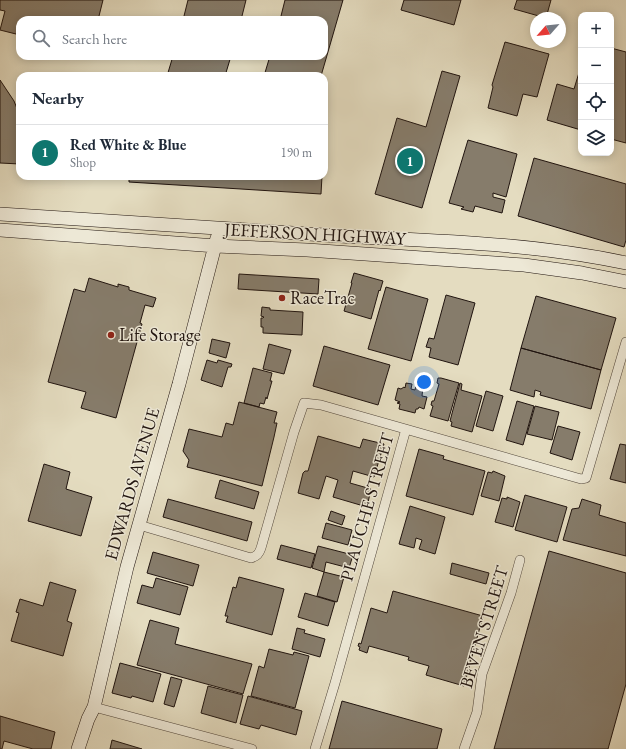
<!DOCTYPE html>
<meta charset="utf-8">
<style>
:root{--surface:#fff;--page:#f2f2f3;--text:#1f2937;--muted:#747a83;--line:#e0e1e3;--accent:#0f766e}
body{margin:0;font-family:"EB Garamond",serif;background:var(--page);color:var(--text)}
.controls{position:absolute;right:12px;top:12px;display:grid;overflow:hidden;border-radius:8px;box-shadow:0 2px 10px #0003}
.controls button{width:36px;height:36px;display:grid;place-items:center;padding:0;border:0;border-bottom:1px solid var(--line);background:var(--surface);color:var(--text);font:20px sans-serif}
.compass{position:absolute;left:530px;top:12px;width:36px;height:36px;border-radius:50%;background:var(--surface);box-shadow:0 2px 10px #0003;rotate:243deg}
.you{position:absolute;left:424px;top:382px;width:14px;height:14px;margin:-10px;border:3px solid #fff;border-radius:50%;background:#1a73e8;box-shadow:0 0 0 6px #1a73e833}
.badge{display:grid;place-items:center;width:26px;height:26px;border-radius:50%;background:var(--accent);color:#fff;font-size:13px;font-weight:700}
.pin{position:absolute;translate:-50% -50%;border:2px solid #fff;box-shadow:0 1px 4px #0006}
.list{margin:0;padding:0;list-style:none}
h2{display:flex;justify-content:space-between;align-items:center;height:52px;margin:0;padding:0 16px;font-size:17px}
h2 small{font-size:13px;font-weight:400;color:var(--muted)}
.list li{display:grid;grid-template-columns:26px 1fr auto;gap:12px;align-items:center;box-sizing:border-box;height:56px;padding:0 16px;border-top:1px solid var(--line)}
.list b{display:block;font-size:15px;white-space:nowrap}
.list p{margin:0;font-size:13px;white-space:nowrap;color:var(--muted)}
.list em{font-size:13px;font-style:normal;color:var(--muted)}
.icon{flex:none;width:22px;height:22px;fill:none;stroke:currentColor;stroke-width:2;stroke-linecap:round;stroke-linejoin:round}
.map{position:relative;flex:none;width:626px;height:749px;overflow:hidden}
.search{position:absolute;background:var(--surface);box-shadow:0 2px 10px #0003;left:16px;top:16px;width:312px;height:44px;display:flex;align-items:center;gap:10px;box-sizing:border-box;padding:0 14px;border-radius:12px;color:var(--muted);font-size:15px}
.panel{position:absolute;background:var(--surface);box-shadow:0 2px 10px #0003;left:16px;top:72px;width:312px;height:108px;border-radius:12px}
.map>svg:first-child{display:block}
.building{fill:#867c6b;stroke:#20140f}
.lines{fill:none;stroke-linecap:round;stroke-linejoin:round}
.street-casing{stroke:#51463b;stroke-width:10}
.secondary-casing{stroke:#20140f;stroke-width:14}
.street{stroke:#ede8d6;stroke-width:9}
.secondary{stroke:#ede8d6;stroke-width:13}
.poi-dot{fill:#8f2418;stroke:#ede8d6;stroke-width:1.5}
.labels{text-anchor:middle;stroke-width:3;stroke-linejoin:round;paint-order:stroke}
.street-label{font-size:18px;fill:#20140f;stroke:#ede8d6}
.poi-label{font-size:18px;fill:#20140f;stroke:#ede8d6;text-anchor:start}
</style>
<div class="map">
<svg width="626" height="749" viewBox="0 0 626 749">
<rect width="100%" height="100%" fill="#e4dcc0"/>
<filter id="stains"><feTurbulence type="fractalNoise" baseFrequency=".005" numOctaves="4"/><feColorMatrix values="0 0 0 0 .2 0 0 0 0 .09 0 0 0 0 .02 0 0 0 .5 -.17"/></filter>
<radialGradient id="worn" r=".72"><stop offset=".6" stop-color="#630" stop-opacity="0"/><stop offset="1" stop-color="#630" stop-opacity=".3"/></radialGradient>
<!-- building -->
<path class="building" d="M0 0H103L98 20H20V35L0 30 5 11 0 10Z
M188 0H246L241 20H183Z
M285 0H343L321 76H264L270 56H324V20H280Z
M404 0H461L454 25 401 10Z
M517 0H551L546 18 514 9Z
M505 42 549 54 537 97 523 94 517 116 488 108 493 87 492 85Z
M611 48 626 52V143L611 139Z
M173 56H231L225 76H167Z
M581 66V130L547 120 557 84 574 89Z
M442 71 460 76 422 208 375 194 397 118 426 127Z
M0 80 14 101 20 116V164L0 163Z
M468 140 517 154 506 197 493 193V197L505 200 502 213 475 206 473 212 461 209 464 207 449 203Z
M534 158 626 184V240L624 247 518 216Z
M129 176H322L321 194 129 182Z
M354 273 383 281 380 291 379 290 371 319 344 311 352 283H351Z
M239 274 319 279 318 294 238 289Z
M89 278 118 287V284L129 287V290L156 298 153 307 145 305 140 323 142 324 116 418 81 408 86 392 48 382 74 289 85 292Z
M386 287 428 299 411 361 368 349Z
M446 295 475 303 458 365 429 357 431 348 426 347 429 338 434 339Z
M536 296 616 318 601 370 521 348Z
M262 307 270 308V310L303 312 302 335 263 333V327H261V318H263L264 317 261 316Z
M212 339 230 343 226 358 209 353Z
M269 344 291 350 284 374 263 369Z
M324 346 390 365 378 405 313 386Z
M521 348 601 370 591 409 540 395 541 392 535 390 534 397 510 390Z
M207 360 217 363 218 360 232 364 231 367H228L222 387 201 380Z
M253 368 272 373 270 381H272L267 399 266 397 264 404 260 403 259 407 244 403Z
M438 378H441L459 383 448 421 430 416 433 406 431 405 432 401H434L439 384 437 383Z
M406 383 412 384 411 389 415 390 416 385 423 387 422 396 427 397 424 409 419 407 418 409H416L415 413 399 409 400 404 397 403 400 402 395 400 398 388 401 389 404 387 405 388Z
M460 383 462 384 461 390 482 396 472 432 451 426 452 422 450 421Z
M486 391 503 396 493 431 476 426Z
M517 401 534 406 523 445 506 440Z
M239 402 277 412 274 423H277L274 437 262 486 187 467 189 460 183 451 189 429 222 437 226 423 233 425Z
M535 406 559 412 552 440 527 434Z
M558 426 580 432 572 460 550 453Z
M318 436 360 448 363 439 384 444 374 477 353 471 350 483 371 489 367 507 333 497 338 480 326 476 319 499 298 493 303 473 305 471H308Z
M620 444 626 445V483L610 479Z
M419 449 444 456 443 459 485 471 473 515 406 496Z
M44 464 70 472 66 489 92 497 81 536 28 521Z
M493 471 505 476 499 501 481 496 488 472 492 473Z
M220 480 259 492 254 509 215 498Z
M525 495 567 507 557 542 515 530Z
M507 497 520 502 513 527 495 522 502 498 507 499Z
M168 499 252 522 247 541 163 517Z
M582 499 601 505 599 515 626 523V556L563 540 572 509 579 508Z
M410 506 445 517 435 554 419 549 422 540 416 538 414 548 399 544Z
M331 511 345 516 342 525 328 520Z
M326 523 352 530 348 545 322 538Z
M281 545 315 554 311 568 277 559Z
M318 546 353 555 349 568 326 562 324 572 312 568Z
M549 551 626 573V684L608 749H494Z
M153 552 199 565 193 586 147 573Z
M452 563 489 573 486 584 450 574Z
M324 572 344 577 337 602 317 596Z
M239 577 284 589 272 635 226 622 228 616H225L233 587 236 588Z
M156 578 188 587 180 615 137 603 142 585 153 588Z
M50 582 76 590 67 621 72 623 63 656 11 641 19 613 16 612 20 599 43 606Z
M393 591 483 616 464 686 426 675 429 666 408 660 409 657 369 646 367 653 359 650 360 647 358 646 359 643 361 644 371 608 387 613Z
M305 593 335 602 328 626 298 617Z
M150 620 179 628 175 644 252 664 243 694 137 665Z
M297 628 305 630 304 633 325 639 320 657 292 649Z
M269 649 293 655 294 652 309 656 295 708 251 696 259 666 264 668Z
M120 663 161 674 153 702 132 696 131 698 112 693Z
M171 677 182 680 174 707 164 704Z
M208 686 243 695 236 723 201 713Z
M248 696 302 711 296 735 261 725 259 729 240 724Z
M342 701 442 729 437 749H329Z
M0 716 55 732 51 749H33L4 741 2 749H0Z
M112 740 142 749H110Z"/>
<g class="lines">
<defs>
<path id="street" d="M139 525 251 558C257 556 259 554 261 548L294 432 304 403 321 405 581 479 586 478 626 342
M94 707 252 749
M315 749 335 683 406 429
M464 749 477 712 482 674 511 593 520 560"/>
<path id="secondary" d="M0 214C113 221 227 229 340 236 436 241 532 243 626 263
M0 230 216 246 307 250 524 265 582 273 626 282
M78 749 88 719 94 707 127 567 179 384 217 238"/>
</defs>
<!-- street casing -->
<use href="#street" class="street-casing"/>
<!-- secondary casing -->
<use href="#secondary" class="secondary-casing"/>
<!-- street -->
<use href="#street" class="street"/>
<!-- secondary -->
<use href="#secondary" class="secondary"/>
</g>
<!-- markers -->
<g class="poi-dot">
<circle cx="282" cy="298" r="4"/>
<circle cx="111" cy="335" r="4"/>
</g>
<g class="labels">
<!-- street labels -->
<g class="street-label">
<text transform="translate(315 234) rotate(3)" y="6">JEFFERSON HIGHWAY</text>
<text transform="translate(132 484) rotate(-74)" y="6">EDWARDS AVENUE</text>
<text transform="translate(367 507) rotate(-74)" y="6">PLAUCHE STREET</text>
<text transform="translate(484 627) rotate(-73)" y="6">BEVEN STREET</text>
</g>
<!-- poi labels -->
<g class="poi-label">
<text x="290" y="304">RaceTrac</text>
<text x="119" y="341">Life Storage</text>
</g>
</g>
<rect width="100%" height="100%" filter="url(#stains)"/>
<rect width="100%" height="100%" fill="url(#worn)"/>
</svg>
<div class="controls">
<button>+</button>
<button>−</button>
<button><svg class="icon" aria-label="locate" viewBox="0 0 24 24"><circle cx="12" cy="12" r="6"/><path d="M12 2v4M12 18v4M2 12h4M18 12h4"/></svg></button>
<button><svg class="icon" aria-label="layers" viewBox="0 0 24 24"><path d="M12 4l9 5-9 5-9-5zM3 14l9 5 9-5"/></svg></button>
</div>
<svg class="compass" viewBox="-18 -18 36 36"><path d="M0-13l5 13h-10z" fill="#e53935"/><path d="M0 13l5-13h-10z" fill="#747a83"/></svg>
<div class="you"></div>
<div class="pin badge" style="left:410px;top:161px">1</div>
<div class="search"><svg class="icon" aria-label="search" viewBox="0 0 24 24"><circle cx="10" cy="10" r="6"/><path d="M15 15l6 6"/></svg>Search here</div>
<section class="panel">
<h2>Nearby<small></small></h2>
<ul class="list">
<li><span class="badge">1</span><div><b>Red White &amp; Blue</b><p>Shop</p></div><em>190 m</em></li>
</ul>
</section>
</div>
